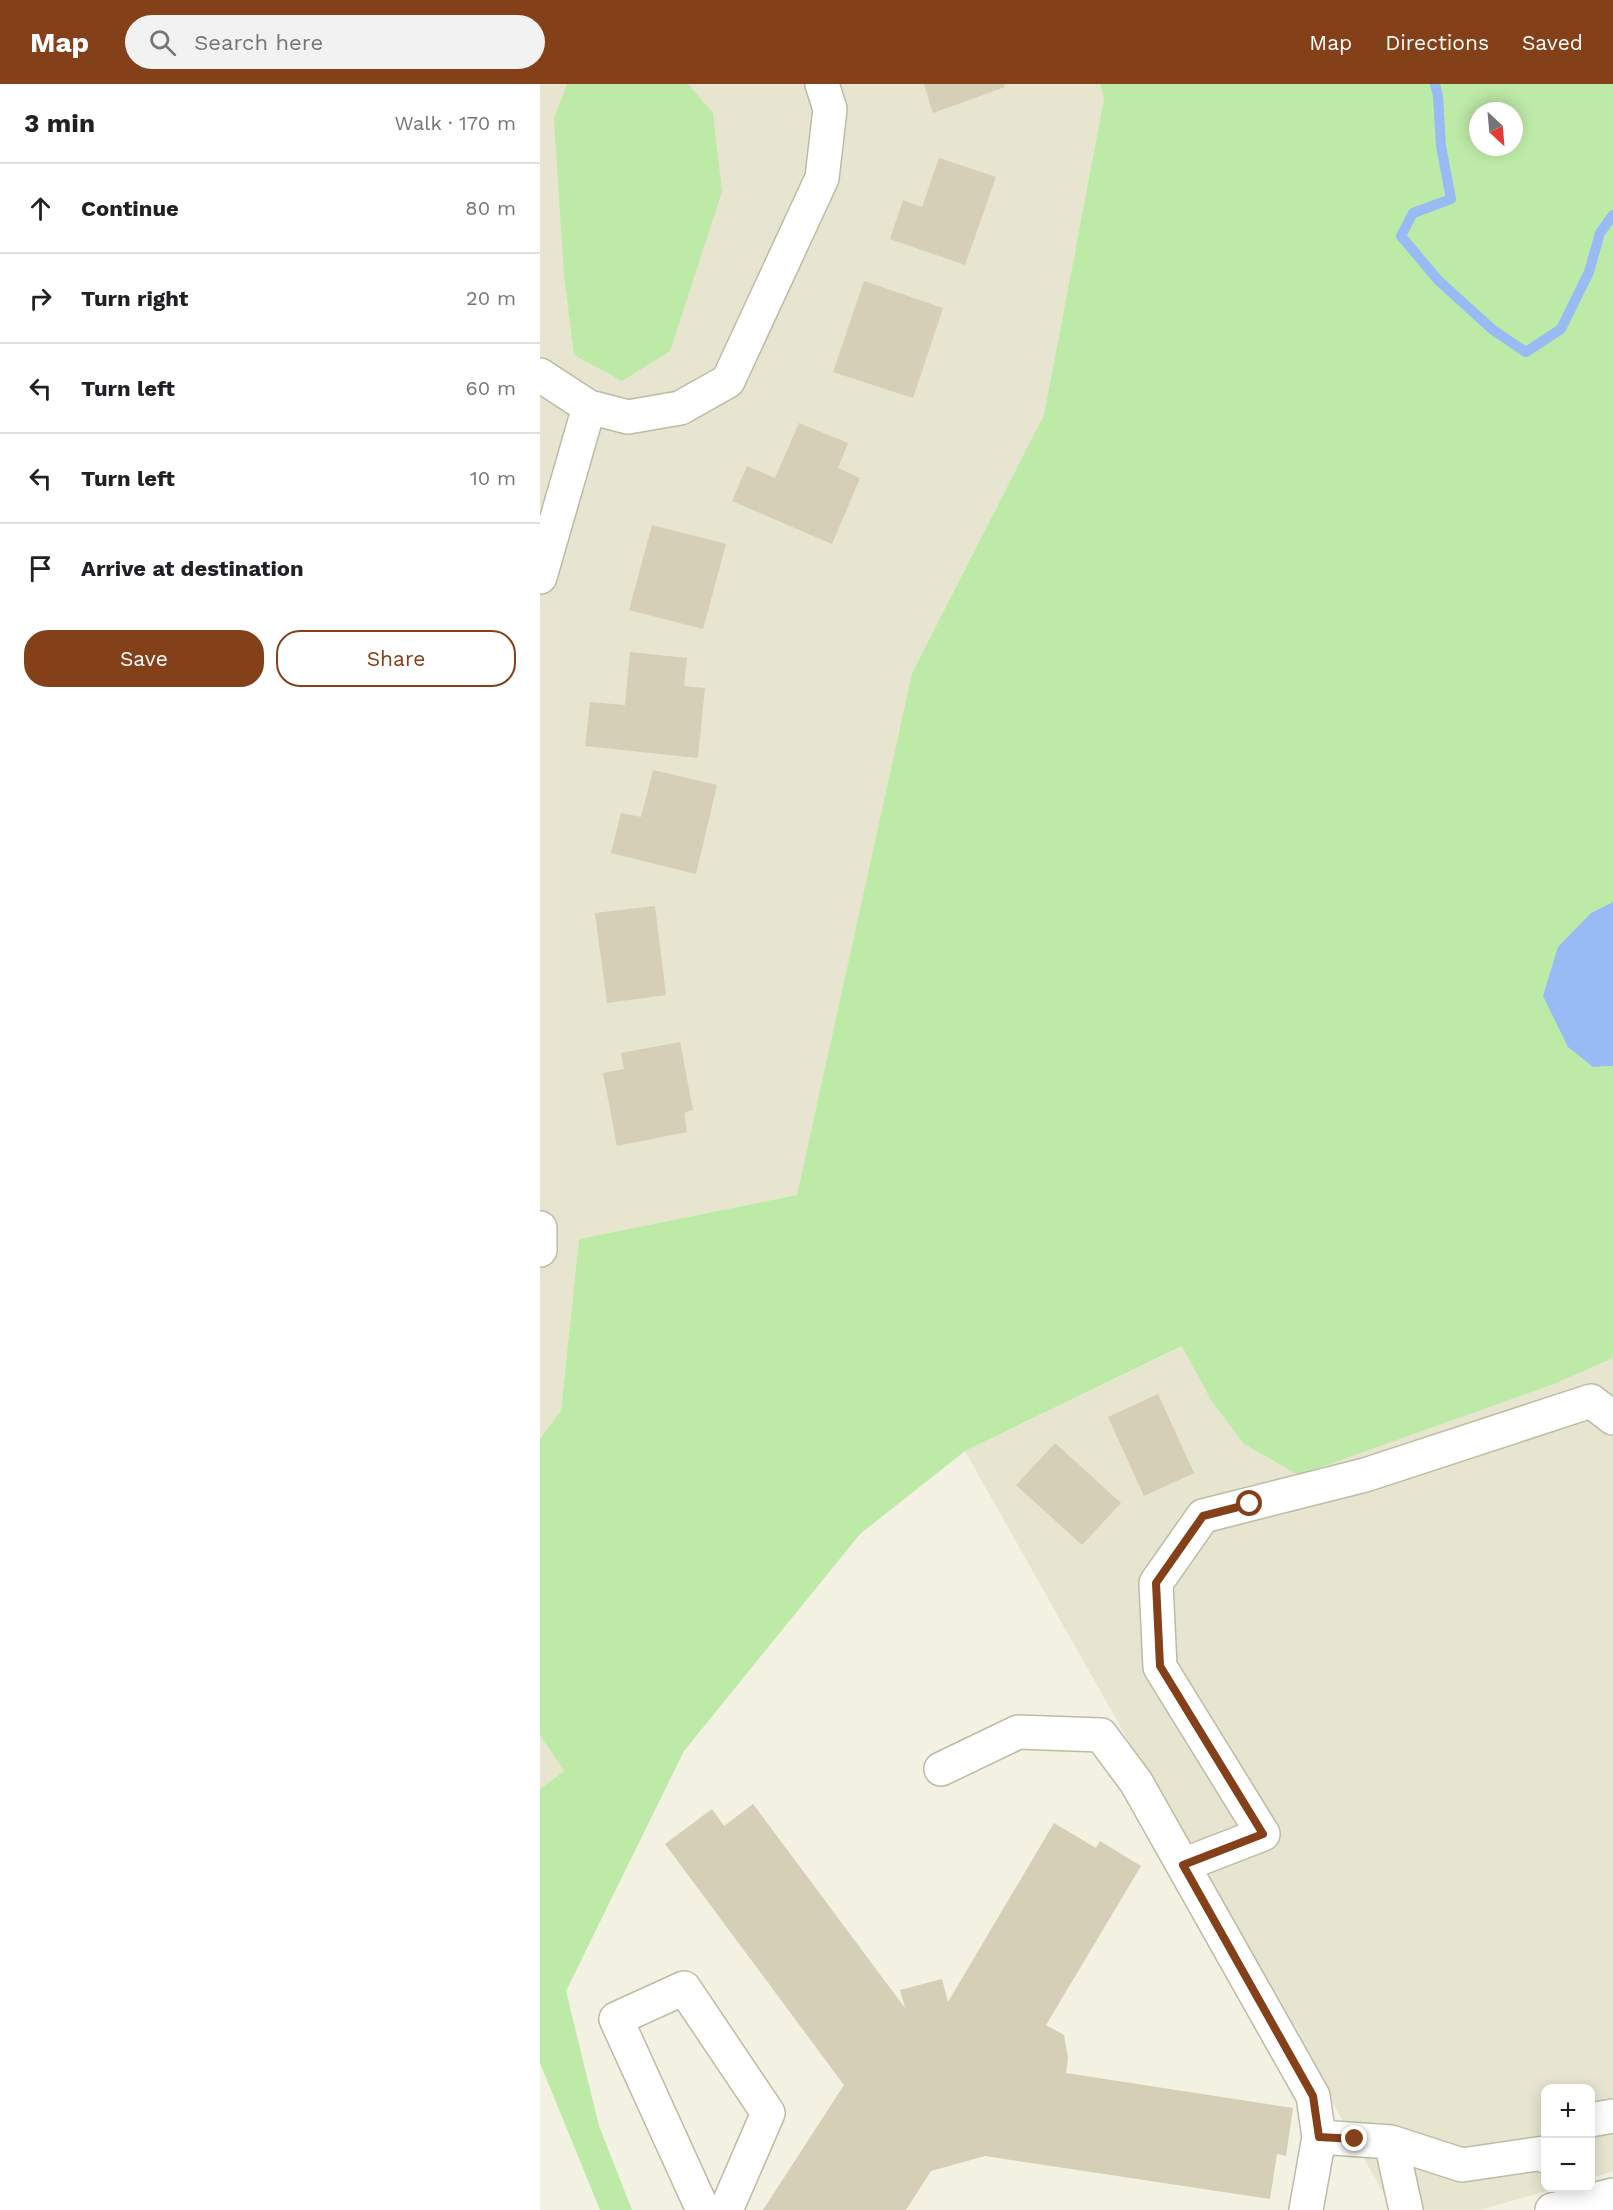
<!DOCTYPE html>
<meta charset="utf-8">
<style>
:root{--surface:#fff;--page:#f2f2f2;--text:#202124;--muted:#757577;--line:#e0e0e0;--accent:#844019}
body{margin:0;font-family:"Work Sans",sans-serif;background:var(--page);color:var(--text)}
.controls{position:absolute;right:18px;bottom:18px;display:grid;overflow:hidden;border-radius:12px;box-shadow:0 3px 15px #0003}
.controls button{width:54px;height:54px;display:grid;place-items:center;padding:0;border:0;border-bottom:2px solid var(--line);background:var(--surface);color:var(--text);font:30px sans-serif}
.compass{position:absolute;left:929px;top:18px;width:54px;height:54px;border-radius:50%;background:var(--surface);box-shadow:0 3px 15px #0003;rotate:154deg}
.stop{position:absolute;width:18px;height:18px;margin:-14px;border:4px solid #844019;border-radius:50%;background:#fff}
.stop.end{background:#844019;border-color:#fff;box-shadow:0 2px 6px #0008}
.list{margin:0;padding:0;list-style:none}
h2{display:flex;justify-content:space-between;align-items:center;height:78px;margin:0;padding:0 24px;font-size:26px}
h2 small{font-size:20px;font-weight:400;color:var(--muted)}
.list li{display:grid;grid-template-columns:39px 1fr auto;gap:18px;align-items:center;box-sizing:border-box;height:90px;padding:0 24px;border-top:2px solid var(--line)}
.list b{display:block;font-size:22px;white-space:nowrap}
.list em{font-size:20px;font-style:normal;color:var(--muted)}
.actions{display:flex;gap:12px;padding:18px 24px}
.actions a{flex:1;padding:14px 0;border:2px solid var(--accent);border-radius:24px;text-align:center;font-size:21px;color:var(--accent)}
.actions .main{background:var(--accent);color:#fff}
.icon{flex:none;width:33px;height:33px;fill:none;stroke:currentColor;stroke-width:2;stroke-linecap:round;stroke-linejoin:round}
.map{position:relative;flex:none;width:1073px;height:2126px;overflow:hidden}
header{display:flex;align-items:center;gap:36px;box-sizing:border-box;height:84px;padding:0 30px;background:var(--accent);color:#fff}
header strong{font-size:28px}
nav{display:flex;gap:33px;margin-inline-start:auto;font-size:21px}
.search{width:420px;height:54px;background:var(--page);display:flex;align-items:center;gap:15px;box-sizing:border-box;padding:0 21px;border-radius:33px;color:var(--muted);font-size:22px}
main{display:flex}
aside{flex:1;background:var(--surface)}
.map>svg:first-child{display:block}
.residential{fill:#e7e4cf}
.green{fill:#bdeaa7;fill-rule:evenodd}
.water{fill:#98baf5}
.lines{fill:none;stroke-linecap:round;stroke-linejoin:round}
.stream{stroke:#98baf5;stroke-width:10}
.building{fill:#d4cfb6}
.minor-casing{stroke:#bebba4;stroke-width:36}
.minor{stroke:#fff;stroke-width:33}
.route{stroke:#844019;stroke-width:8}
</style>
<header>
<strong>Map</strong>
<div class="search"><svg class="icon" aria-label="search" viewBox="0 0 24 24"><circle cx="10" cy="10" r="6"/><path d="M15 15l6 6"/></svg>Search here</div>
<nav><a>Map</a><a>Directions</a><a>Saved</a></nav>
</header>
<main>
<aside>
<h2>3 min<small>Walk · 170 m</small></h2>
<ul class="list">
<li><svg class="icon" aria-label="ahead" viewBox="0 0 24 24"><path d="M12 20V5M6 11l6-6 6 6"/></svg><div><b>Continue</b></div><em>80 m</em></li>
<li><svg class="icon" aria-label="right" viewBox="0 0 24 24"><path d="M7 20v-9h11M14 6l5 5-5 5"/></svg><div><b>Turn right</b></div><em>20 m</em></li>
<li><svg class="icon" aria-label="left" viewBox="0 0 24 24"><path d="M17 20v-9H6M10 6l-5 5 5 5"/></svg><div><b>Turn left</b></div><em>60 m</em></li>
<li><svg class="icon" aria-label="left" viewBox="0 0 24 24"><path d="M17 20v-9H6M10 6l-5 5 5 5"/></svg><div><b>Turn left</b></div><em>10 m</em></li>
<li><svg class="icon" aria-label="arrive" viewBox="0 0 24 24"><path d="M6 21V4h12l-3 4 3 4H6"/></svg><div><b>Arrive at destination</b></div></li>
</ul>
<div class="actions"><a class="main">Save</a><a>Share</a></div>
</aside>
<div class="map">
<svg width="1073" height="2126" viewBox="0 0 1073 2126">
<rect width="100%" height="100%" fill="#f2f1e2"/>
<!-- residential -->
<path class="residential" d="M0 0H560L564 15 504 331 372 589 257 1111 39 1155 21 1326 0 1355Z
M643 1262 671 1316 759 1391 1014 1300 1073 1274V2087L1051 2094 1050 2004H1005V2104H1017L940 2126H853L425 1367Z
M0 1651 24 1687 0 1705Z"/>
<!-- green -->
<path class="green" d="M27 0H148L173 29 182 108 130 267 82 297 34 271 24 191 14 35Z
M560 0H1073V818L1051 829 1053 983 1073 982V1274L1014 1300 759 1391 704 1360 671 1316 642 1262 425 1367 320 1450 144 1667 26 1907 59 2042 92 2126H60L0 1979V1705L24 1687 0 1651V1355L21 1326 39 1155 257 1111 372 589 504 331 564 15ZM938 27H974V63H938Z"/>
<!-- water -->
<path class="water" d="M1073 818V982L1053 983 1028 963 1003 912 1018 863 1051 829Z"/>
<g class="lines">
<!-- stream -->
<path class="stream" d="M895 0 898 12 901 62 911 115 873 129 861 152 898 196 953 246 986 268 1021 245 1049 188 1060 149 1073 131"/>
</g>
<!-- building -->
<path class="building" d="M384 0H464L465 3 393 29Z
M399 74 456 93 425 181 350 155 363 116 382 123Z
M324 197 403 224 373 314 293 288Z
M259 339 308 359 298 384 320 394 292 460 192 417 207 382 235 394Z
M112 441 186 460 163 545 89 526Z
M90 568 147 574 144 602 165 604 158 674 45 662 50 618 85 621Z
M113 686 177 701 156 790 71 769 81 729 101 733Z
M115 822 126 911 67 919 55 829Z
M140 958 153 1026 144 1029 147 1048 77 1062 63 989 84 985 81 969Z
M618 1310 654 1389 604 1412 568 1333Z
M515 1359 581 1419 542 1461 476 1401Z
M213 1720 365 1924 360 1906 402 1895 408 1918 514 1739 556 1764 560 1757 601 1782 506 1941 524 1951 528 1974 526 1989 753 2024 746 2072 737 2070 730 2115 445 2072 391 2087 366 2126H223L304 2001 125 1760 172 1725 184 1742Z"/>
<g class="lines">
<defs>
<path id="minor" d="M0 291 49 323 88 333 140 324 188 297 282 94 290 25 282 0
M0 493 49 323
M0 1144V1166
M401 1685 478 1648 561 1651 596 1698 773 2012 779 2053 766 2126
M643 1781 723 1750 620 1583 616 1499 663 1432 825 1391 1051 1317 1073 1334
M1050 2036 1073 2032
M779 2053 851 2058 866 2126
M851 2058 922 2081 1004 2069 1005 2072
M163 2126 76 1935 144 1904 228 2029 186 2126
M1012 2126 1073 2111"/>
</defs>
<!-- minor casing -->
<use href="#minor" class="minor-casing"/>
<!-- minor -->
<use href="#minor" class="minor"/>
</g>
<g class="lines">
<!-- route -->
<path class="route" d="M710 1420 663 1432 616 1499 620 1582 723 1750 643 1781 773 2012 779 2053 815 2055"/>
</g>
</svg>
<div class="controls">
<button>+</button>
<button>−</button>
</div>
<svg class="compass" viewBox="-18 -18 36 36"><path d="M0-13l5 13h-10z" fill="#e53935"/><path d="M0 13l5-13h-10z" fill="#757577"/></svg>
<div class="stop" style="left:710px;top:1420px"></div>
<div class="stop end" style="left:815px;top:2055px"></div>
</div>
</main>
